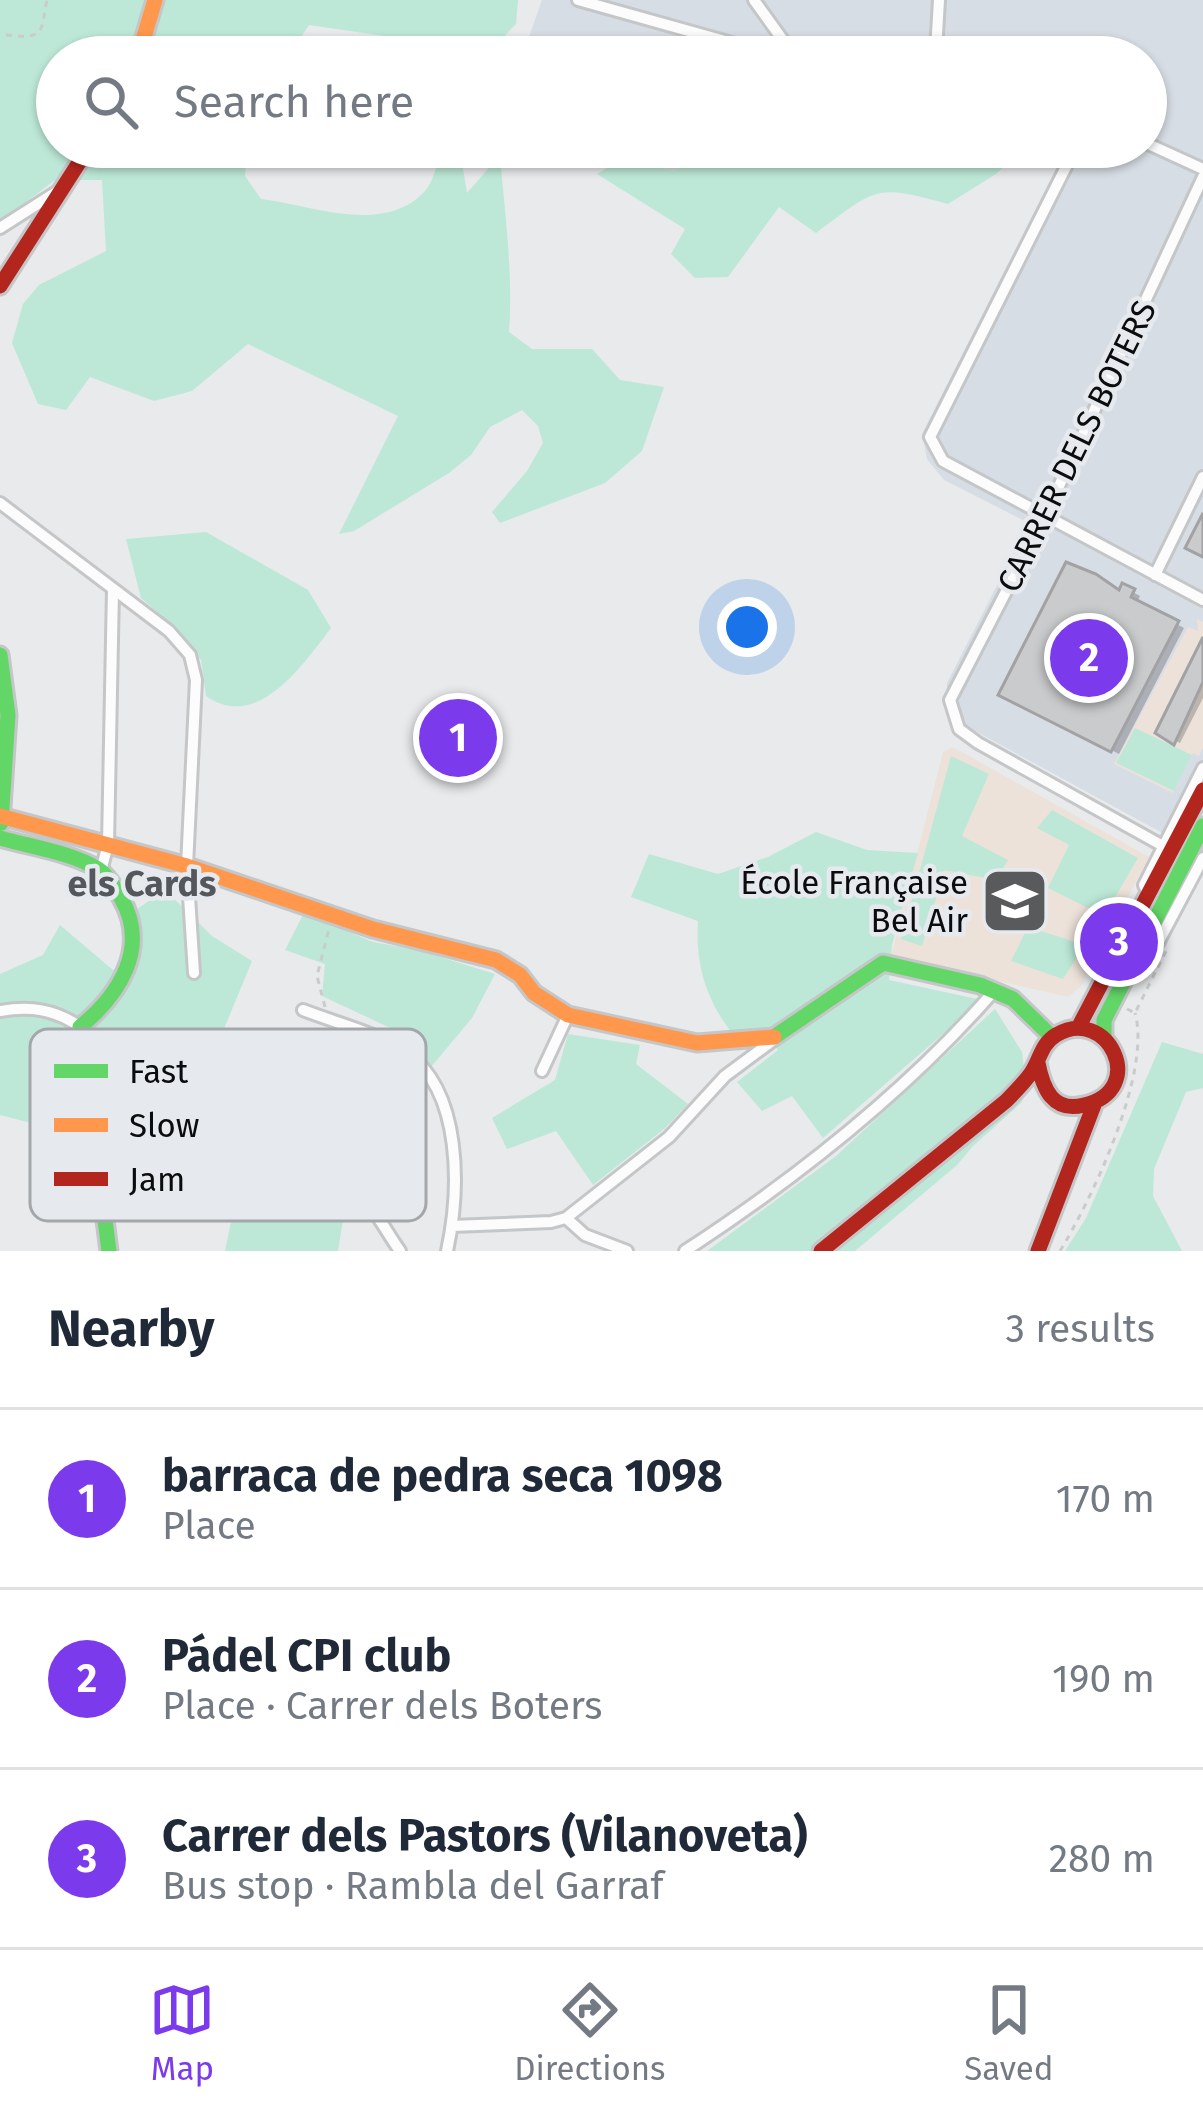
<!DOCTYPE html>
<meta charset="utf-8">
<style>
:root{--surface:#fff;--page:#f2f2f3;--text:#1f2937;--muted:#747a83;--line:#e0e1e3;--accent:#7c3aed}
body{margin:0;font-family:"Fira Sans",sans-serif;background:var(--page);color:var(--text)}
.you{position:absolute;left:747px;top:627px;width:42px;height:42px;margin:-30px;border:9px solid #fff;border-radius:50%;background:#1a73e8;box-shadow:0 0 0 18px #1a73e833}
.badge{display:grid;place-items:center;width:78px;height:78px;border-radius:50%;background:var(--accent);color:#fff;font-size:39px;font-weight:700}
.pin{position:absolute;translate:-50% -50%;border:6px solid #fff;box-shadow:0 3px 12px #0006}
.list{margin:0;padding:0;list-style:none}
h2{display:flex;justify-content:space-between;align-items:center;height:156px;margin:0;padding:0 48px;font-size:51px}
h2 small{font-size:39px;font-weight:400;color:var(--muted)}
.list li{display:grid;grid-template-columns:78px 1fr auto;gap:36px;align-items:center;box-sizing:border-box;height:180px;padding:0 48px;border-top:3px solid var(--line)}
.list b{display:block;font-size:45px;white-space:nowrap}
.list p{margin:0;font-size:39px;white-space:nowrap;color:var(--muted)}
.list em{font-size:39px;font-style:normal;color:var(--muted)}
.icon{flex:none;width:66px;height:66px;fill:none;stroke:currentColor;stroke-width:2;stroke-linecap:round;stroke-linejoin:round}
.map{position:relative;flex:none;width:1203px;height:1251px;overflow:hidden}
.search{position:absolute;background:var(--surface);box-shadow:0 3px 9px #0004;left:36px;right:36px;top:36px;height:132px;display:flex;align-items:center;gap:30px;box-sizing:border-box;padding:0 42px;border-radius:66px;color:var(--muted);font-size:45px}
.sheet{height:696px;background:var(--surface)}
nav{display:flex;justify-content:space-around;align-items:center;box-sizing:border-box;height:168px;border-top:3px solid var(--line);background:var(--surface);font-size:33px;color:var(--muted)}
nav a{display:grid;justify-items:center;gap:6px}
nav .on{color:var(--accent)}
.map>svg:first-child{display:block}
.built{fill:#d7dde4}
.education{fill:#ece2da}
.green{fill:#bde8d7}
.shadow{fill:#0003}
.building{fill:#cacbcd;stroke:#a2a2a4;stroke-width:3}
.lines{fill:none;stroke-linecap:round;stroke-linejoin:round}
.street-casing{stroke:#c4c6c7;stroke-width:16}
.fast-casing{stroke:#c4c6c7;stroke-width:21}
.slow-casing{stroke:#c4c6c7;stroke-width:21}
.jam-casing{stroke:#c4c6c7;stroke-width:21}
.path{stroke:#cacbcb;stroke-width:3;stroke-dasharray:6 6;stroke-linecap:butt}
.street{stroke:#fcfcfc;stroke-width:10}
.fast{stroke:#63d668;stroke-width:15}
.slow{stroke:#ff974d;stroke-width:15}
.jam{stroke:#b3261e;stroke-width:15}
.labels{text-anchor:middle;stroke-width:9;stroke-linejoin:round;paint-order:stroke}
.street-label{font-size:33px;fill:#0b0c0d;stroke:#e6eaee}
.poi-label{font-size:33px;fill:#0b0c0d;stroke:#e6eaee;text-anchor:end}
.neighbourhood-label{font-size:36px;font-weight:bold;fill:#54575b;stroke:#e6eaee}
.key{fill:#e6eaee;stroke:#a4a7aa;stroke-width:3}
.key-label{font-size:33px;fill:#0b0c0d}
</style>
<div class="map">
<svg width="1203" height="1251" viewBox="0 0 1203 1251">
<rect width="100%" height="100%" fill="#e8eaec"/>
<!-- built -->
<path class="built" d="M542 0H1203V762L1166 835 946 715 947 683 1029 523 944 480 927 459 922 434 1067 147H1146V57H522Z
M610 147H705L701 155 674 171 623 158Z"/>
<!-- education -->
<path class="education" d="M1197 619 1203 622V748L1199 756 1193 753 1173 793 1114 764 1188 627 1198 631Z
M953 747 1149 857 1081 986 1068 997 891 956 943 752Z"/>
<!-- green -->
<path class="green" d="M0 0H518L516 24 484 57 419 41 309 25 288 57H57V147H247L245 176 261 199C312 205 384 236 425 191 434 181 438 160 443 147L460 150 467 193 494 162 501 168C506 222 513 278 509 332L532 349H592L620 380 664 387 642 451 605 483 500 523 492 512 527 471 543 443 538 426 522 410 490 427 471 455 449 473 354 531 339 534 398 416 248 344 192 391 154 401 90 377 66 410 38 404 12 343 23 304 39 285 106 251 102 180H55L0 222Z
M705 147H1025L996 174 948 204C873 183 876 189 816 233L779 207 728 277 695 278 671 254 685 229 597 174 623 158 674 171 701 155Z
M206 532 308 590 331 628C303 665 257 732 206 696L201 660 173 626 141 598 126 539Z
M1135 728 1192 755 1174 791 1116 763Z
M951 756 989 774 962 836 1008 860 996 880 944 870 922 946 901 939Z
M1052 810 1138 858 1104 916 1048 888 1069 845 1037 828Z
M816 832 867 850 918 853 892 945 889 980 982 1000 823 1138 792 1096 762 1111 737 1082 778 1050 762 1029 732 1033C706 1000 695 964 698 921L631 897 649 854 718 874 768 857Z
M165 890 212 936 252 961 209 1065 149 1034 72 1052 85 1137 0 1115V974L43 955 60 925 113 970 140 956 137 909Z
M304 913 373 942 418 950 495 974 472 1018 431 1067 414 1039 322 996 325 964 285 950Z
M1028 927 1085 945 1063 979 1011 961Z
M995 1009 1022 1052 1027 1092 1021 1103 973 1146 957 1165 855 1251H707L836 1156Z
M568 1034 640 1045 636 1064 688 1104 664 1129 593 1185 556 1131 507 1149 492 1118 555 1080Z
M1162 1042 1203 1054V1088L1186 1092 1154 1169 1153 1196 1182 1251H1065L1086 1218Z
M243 1163 297 1177 346 1201 338 1251H225Z"/>
<!-- shadow -->
<path class="shadow" d="M1124 587 1140 596 1137 603 1184 628 1119 754 1002 693Z
M1203 644V698L1180 743 1159 732Z"/>
<!-- building -->
<path class="building" d="M1203 513V557L1185 548Z
M1066 562 1096 574 1119 590 1122 583 1135 589 1131 597 1179 621 1111 752 998 695Z
M1203 637V682L1174 745 1155 733Z"/>
<g class="lines">
<defs>
<path id="street" d="M578 0 782 57
M754 0 795 57
M936 51 939 0
M856 57 936 51 951 57
M1146 143 1203 169
M1076 147 930 437 943 461 1203 600
M0 228 58 191
M0 503 169 631 190 655 196 680 187 866 194 973
M1155 575 1203 477
M1163 846 978 743 959 729 950 700 1045 516 1203 177
M101 871 108 844 113 589
M1148 894 1144 885 1203 768
M1140 952 1158 943 1203 858
M303 1010C336 1023 378 1033 406 1052 463 1092 460 1191 447 1251
M0 1011C30 1006 55 1009 80 1027
M542 1071 568 1015
M97 1135C179 1136 289 1136 356 1191 373 1205 387 1233 400 1251
M566 1218 585 1235 627 1251
M452 1226 551 1222 566 1218 669 1137 725 1076 775 1039
M685 1251C798 1177 905 1093 994 991"/>
<path id="fast" d="M0 655 8 715 1 823
M0 838C31 847 70 852 98 869 108 876 115 888 121 898 150 948 119 995 80 1027L109 1251
M774 1037 883 963 980 985 1013 999 1052 1037
M1104 1038V1020L1203 826"/>
<path id="slow" d="M138 57 155 0
M0 816 187 866 373 929 496 960 520 975 534 993 568 1015 697 1043 774 1037"/>
<path id="jam" d="M0 286 89 147
M1078 1028 1203 790
M821 1251 1006 1101C1015 1092 1024 1083 1031 1073 1040 1060 1041 1044 1056 1035 1107 1004 1150 1090 1084 1105 1053 1113 1043 1089 1038 1063
M1038 1251 1094 1105"/>
</defs>
<!-- street casing -->
<use href="#street" class="street-casing"/>
<!-- fast casing -->
<use href="#fast" class="fast-casing"/>
<!-- slow casing -->
<use href="#slow" class="slow-casing"/>
<!-- jam casing -->
<use href="#jam" class="jam-casing"/>
<!-- path -->
<path class="path" d="M6 35C48 40 40 30 47 0
M325 1007 317 976 329 929
M1127 1009 1135 1013 1167 949
M1060 1251C1092 1199 1152 1072 1135 1013"/>
<!-- street -->
<use href="#street" class="street"/>
<!-- fast -->
<use href="#fast" class="fast"/>
<!-- slow -->
<use href="#slow" class="slow"/>
<!-- jam -->
<use href="#jam" class="jam"/>
</g>
<!-- icons -->
<defs>
<symbol id="school-square" viewBox="-11 -11 22 22"><rect x="-9" y="-9" width="18" height="18" rx="4" fill="#585a5b" stroke="#e6eaee"/><path d="M0-5L7-2L0 1L-7-2ZM-4 1L0 2.5L4 1V4Q0 6-4 4Z" fill="#fff"/></symbol>
</defs>
<g fill-rule="evenodd">
<use href="#school-square" x="977" y="863" width="76" height="76"/>
</g>
<g class="labels">
<!-- street labels -->
<g class="street-label">
<text transform="translate(1076 446) rotate(-64)" y="12">CARRER DELS BOTERS</text>
</g>
<!-- poi labels -->
<g class="poi-label">
<text x="968" y="894">École Française<tspan x="968" dy="38">Bel Air</tspan></text>
</g>
<!-- neighbourhood labels -->
<g class="neighbourhood-label">
<text x="142" y="896">els Cards</text>
</g>
</g>
<!-- legend -->
<rect x="30" y="1029" width="396" height="192" rx="18" class="key"/>
<rect x="54" y="1064" width="54" height="14" fill="#63d668"/>
<rect x="54" y="1118" width="54" height="14" fill="#ff974d"/>
<rect x="54" y="1172" width="54" height="14" fill="#b3261e"/>
<g class="key-label">
<text x="129" y="1083">Fast</text>
<text x="129" y="1137">Slow</text>
<text x="129" y="1191">Jam</text>
</g>
</svg>
<div class="you"></div>
<div class="pin badge" style="left:458px;top:738px">1</div>
<div class="pin badge" style="left:1089px;top:658px">2</div>
<div class="pin badge" style="left:1119px;top:942px">3</div>
<div class="search"><svg class="icon" aria-label="search" viewBox="0 0 24 24"><circle cx="10" cy="10" r="6"/><path d="M15 15l6 6"/></svg>Search here</div>
</div>
<section class="sheet">
<h2>Nearby<small>3 results</small></h2>
<ul class="list">
<li><span class="badge">1</span><div><b>barraca de pedra seca 1098</b><p>Place</p></div><em>170 m</em></li>
<li><span class="badge">2</span><div><b>Pádel CPI club</b><p>Place · Carrer dels Boters</p></div><em>190 m</em></li>
<li><span class="badge">3</span><div><b>Carrer dels Pastors (Vilanoveta)</b><p>Bus stop · Rambla del Garraf</p></div><em>280 m</em></li>
</ul>
</section>
<nav>
<a class="on"><svg class="icon" aria-label="map" viewBox="0 0 24 24"><path d="M3 6l6-2 6 2 6-2v14l-6 2-6-2-6 2zM9 4v14M15 6v14"/></svg>Map</a>
<a><svg class="icon" aria-label="directions" viewBox="0 0 24 24"><path d="M12 3l9 9-9 9-9-9zM9 14v-3h6M13 9l2 2-2 2"/></svg>Directions</a>
<a><svg class="icon" aria-label="saved" viewBox="0 0 24 24"><path d="M7 4h10v16l-5-4-5 4z"/></svg>Saved</a>
</nav>
